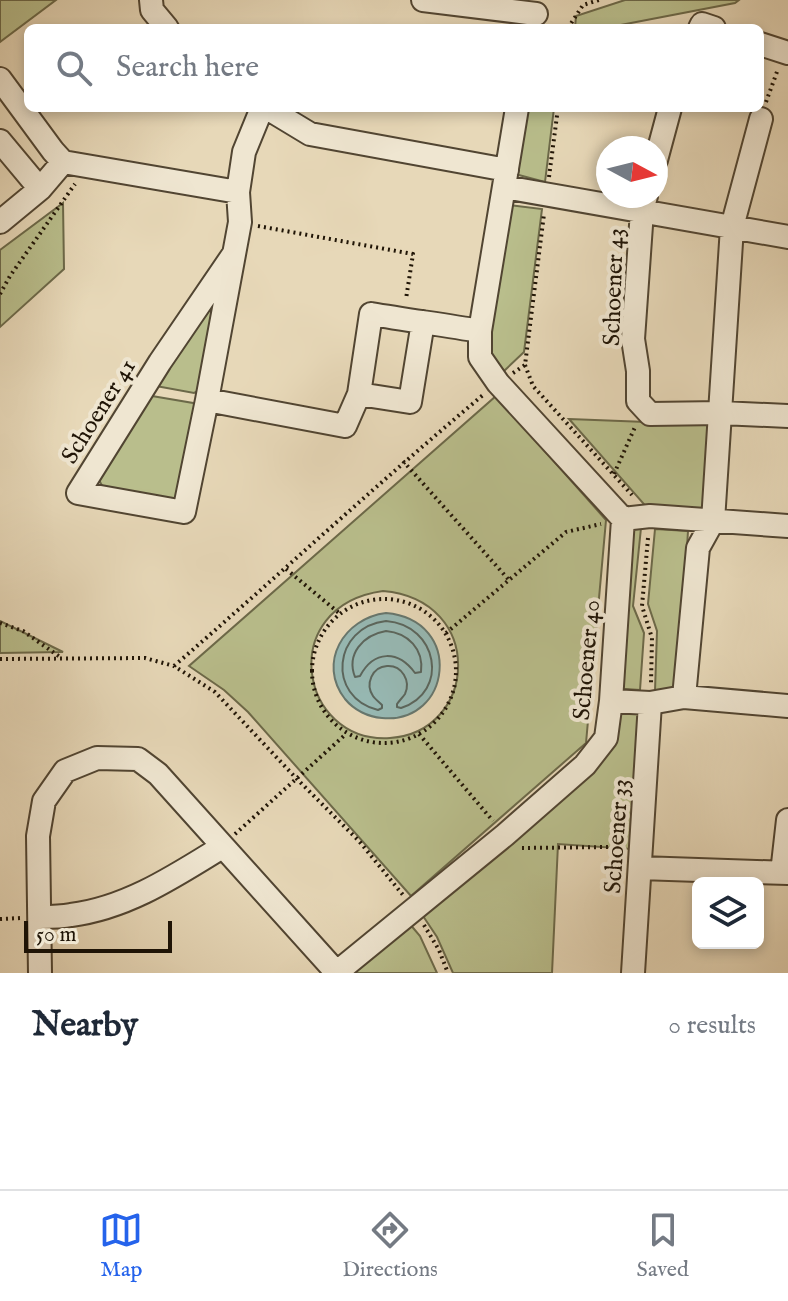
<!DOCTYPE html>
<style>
:root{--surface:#fff;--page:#f6f6f7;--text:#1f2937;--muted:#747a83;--line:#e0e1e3;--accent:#2563eb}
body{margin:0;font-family:"IM FELL English",serif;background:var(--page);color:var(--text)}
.controls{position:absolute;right:24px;bottom:24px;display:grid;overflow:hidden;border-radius:12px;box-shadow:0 4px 12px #0003}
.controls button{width:72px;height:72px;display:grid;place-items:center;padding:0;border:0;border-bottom:2px solid var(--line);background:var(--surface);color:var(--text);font:40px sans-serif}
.compass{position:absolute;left:596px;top:136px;width:72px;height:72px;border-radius:50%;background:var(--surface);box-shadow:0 4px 12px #0003;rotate:97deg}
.scale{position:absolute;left:24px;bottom:20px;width:148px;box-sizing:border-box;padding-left:8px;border:4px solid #1f1406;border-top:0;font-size:22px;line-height:28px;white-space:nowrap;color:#1f1406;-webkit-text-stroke:6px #efe6d1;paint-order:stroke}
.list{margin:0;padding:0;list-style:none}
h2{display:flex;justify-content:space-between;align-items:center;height:104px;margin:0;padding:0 32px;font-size:34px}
h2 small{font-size:26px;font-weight:400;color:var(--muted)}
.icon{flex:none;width:44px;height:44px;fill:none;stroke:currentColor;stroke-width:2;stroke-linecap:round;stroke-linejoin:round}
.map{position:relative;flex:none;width:788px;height:973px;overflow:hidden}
.search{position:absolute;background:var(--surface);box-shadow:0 4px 12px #0003;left:24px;right:24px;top:24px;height:88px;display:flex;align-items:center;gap:20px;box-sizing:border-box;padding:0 28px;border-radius:12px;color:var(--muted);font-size:30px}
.sheet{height:216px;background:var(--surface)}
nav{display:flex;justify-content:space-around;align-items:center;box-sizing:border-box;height:112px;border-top:2px solid var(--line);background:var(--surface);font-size:22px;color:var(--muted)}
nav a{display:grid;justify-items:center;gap:4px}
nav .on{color:var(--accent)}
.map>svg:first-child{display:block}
.green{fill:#b9be8c;stroke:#6c6949;stroke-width:2;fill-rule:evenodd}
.water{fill:#97b9b4;stroke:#67776e;stroke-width:2}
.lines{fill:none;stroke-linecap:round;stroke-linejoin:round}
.shore{stroke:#5b665d;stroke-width:2}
.minor-casing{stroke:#514532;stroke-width:26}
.path{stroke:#1f1406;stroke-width:4;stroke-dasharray:2 4;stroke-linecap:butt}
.minor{stroke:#efe6d1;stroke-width:22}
.labels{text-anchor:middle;stroke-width:8;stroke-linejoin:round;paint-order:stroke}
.street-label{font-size:24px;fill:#1f1406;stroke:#efe6d1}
</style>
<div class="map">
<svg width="788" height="973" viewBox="0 0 788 973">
<rect width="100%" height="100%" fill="#e7d8b8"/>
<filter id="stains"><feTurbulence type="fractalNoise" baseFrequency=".0025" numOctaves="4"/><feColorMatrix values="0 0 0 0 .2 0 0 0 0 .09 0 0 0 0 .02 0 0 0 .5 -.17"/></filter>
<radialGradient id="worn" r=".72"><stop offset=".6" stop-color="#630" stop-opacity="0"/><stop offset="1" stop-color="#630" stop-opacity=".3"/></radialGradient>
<!-- green -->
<path class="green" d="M0 0H56L0 42Z
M625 0H739L735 3 605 28H575L576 16Z
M526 108H554L545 182 515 174Z
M63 203 64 269 0 327V250Z
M509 205 542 209 524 352 503 372 484 349Z
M221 274 200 390 194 393 156 386Z
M152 396 193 403 197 408 176 502 106 493 99 480 145 399Z
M496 396 606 520 586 743 411 896 248 712 224 690 189 666ZM383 591C486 600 478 732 390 738 299 744 275 606 383 591Z
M569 419 723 425 716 514 650 511Z
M623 526 641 528 633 606 644 633 640 690 611 688Z
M655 529 688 531 678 692 655 691 657 631 648 604Z
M0 621 63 652 0 653Z
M610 709 639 710 631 849 558 844 552 973H453L437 937 421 913 607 753Z
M409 923 420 936 437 973H351Z"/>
<!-- water -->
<path class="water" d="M386 613C465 620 451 725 382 718 368 717 354 710 345 699 317 663 344 618 386 613Z"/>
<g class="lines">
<!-- shore -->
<path class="shore" d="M386 621C438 625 450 692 401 708L397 707V704C399 701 403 697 405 694 411 681 402 665 387 666 372 667 365 684 373 696 375 699 379 702 382 705V708L378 710C326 697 333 627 386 621Z
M386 631C408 633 424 649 421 672L415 673C398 650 374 650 360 676L355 677C346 654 363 635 386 631Z"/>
<defs>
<path id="minor" d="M151 0 152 10 167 28
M423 0 536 14
M700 28 702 24 714 28
M760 44 788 53
M0 79 53 151 63 162 238 192
M267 108 310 134 507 170
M0 141 40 189
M656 160 670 108
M504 187 788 237
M646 196 642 211 633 339 638 371V401L650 414 721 413 788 416
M0 222 40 189 63 162
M233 255 160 362 78 493 184 512 207 400 240 222 238 192 244 152 262 108
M423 322 410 402 359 394 371 314C407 320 444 325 480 331
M207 400 345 426 359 394
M623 519 650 516 788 526
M684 697 698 548 713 521 732 227 761 119
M611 701 650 703 684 697 788 706
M640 868 788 873
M782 873 788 820
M40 917C50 917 61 917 71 915 127 908 175 876 222 847
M40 973 38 836 44 801 65 771 97 758 138 759 158 774 337 973
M336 973 505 835 585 765 606 738 611 701 623 519 498 383 480 357V331L517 108
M633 973 650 703"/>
</defs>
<!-- minor casing -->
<use href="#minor" class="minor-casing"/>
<!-- path -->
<path class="path" d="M568 28 583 5 599 0
M766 102 778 69
M549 177 558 108
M258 226 413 254 406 299
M0 294 10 276 75 184
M525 365 533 386 632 495
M513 373 525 365 544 214
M403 461 509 580
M614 474 635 427
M648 538 642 606 652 638 651 683
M286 569 339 613
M312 671a72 72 0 1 1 144 0a72 72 0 1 1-144 0Z
M0 623 23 631 60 657
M446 633 566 532 601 524
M0 659 145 658 174 666 215 692 296 778 359 841 403 895
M174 666C278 576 378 483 483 395
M419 734 493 821
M235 834 346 734
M522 848 609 847 621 836
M0 919 22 918
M424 925 439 950 448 973"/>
<!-- minor -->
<use href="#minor" class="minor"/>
</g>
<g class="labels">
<!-- street labels -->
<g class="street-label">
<text transform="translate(613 287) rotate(-88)" y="8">Schoener 43</text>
<text transform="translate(98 411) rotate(-58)" y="8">Schoener 41</text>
<text transform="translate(586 660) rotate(-85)" y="8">Schoener 40</text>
<text transform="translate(616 836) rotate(-86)" y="8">Schoener 33</text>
</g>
</g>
<rect width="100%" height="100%" filter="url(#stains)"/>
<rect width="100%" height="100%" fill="url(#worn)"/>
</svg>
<div class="controls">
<button><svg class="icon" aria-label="layers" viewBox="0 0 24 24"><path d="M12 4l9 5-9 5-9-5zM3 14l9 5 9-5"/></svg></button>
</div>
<svg class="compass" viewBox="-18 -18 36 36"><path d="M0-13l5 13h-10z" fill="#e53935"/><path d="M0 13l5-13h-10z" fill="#747a83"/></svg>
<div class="scale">50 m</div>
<div class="search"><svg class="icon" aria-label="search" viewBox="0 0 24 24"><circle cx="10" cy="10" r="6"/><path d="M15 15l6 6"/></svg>Search here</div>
</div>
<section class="sheet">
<h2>Nearby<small>0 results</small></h2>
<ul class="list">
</ul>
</section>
<nav>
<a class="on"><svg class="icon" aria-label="map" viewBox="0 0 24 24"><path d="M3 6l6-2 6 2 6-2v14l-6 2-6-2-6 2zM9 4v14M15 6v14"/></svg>Map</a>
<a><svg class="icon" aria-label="directions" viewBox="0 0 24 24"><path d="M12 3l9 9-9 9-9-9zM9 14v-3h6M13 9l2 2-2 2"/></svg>Directions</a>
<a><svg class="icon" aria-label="saved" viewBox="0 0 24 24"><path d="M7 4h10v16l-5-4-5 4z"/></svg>Saved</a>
</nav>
